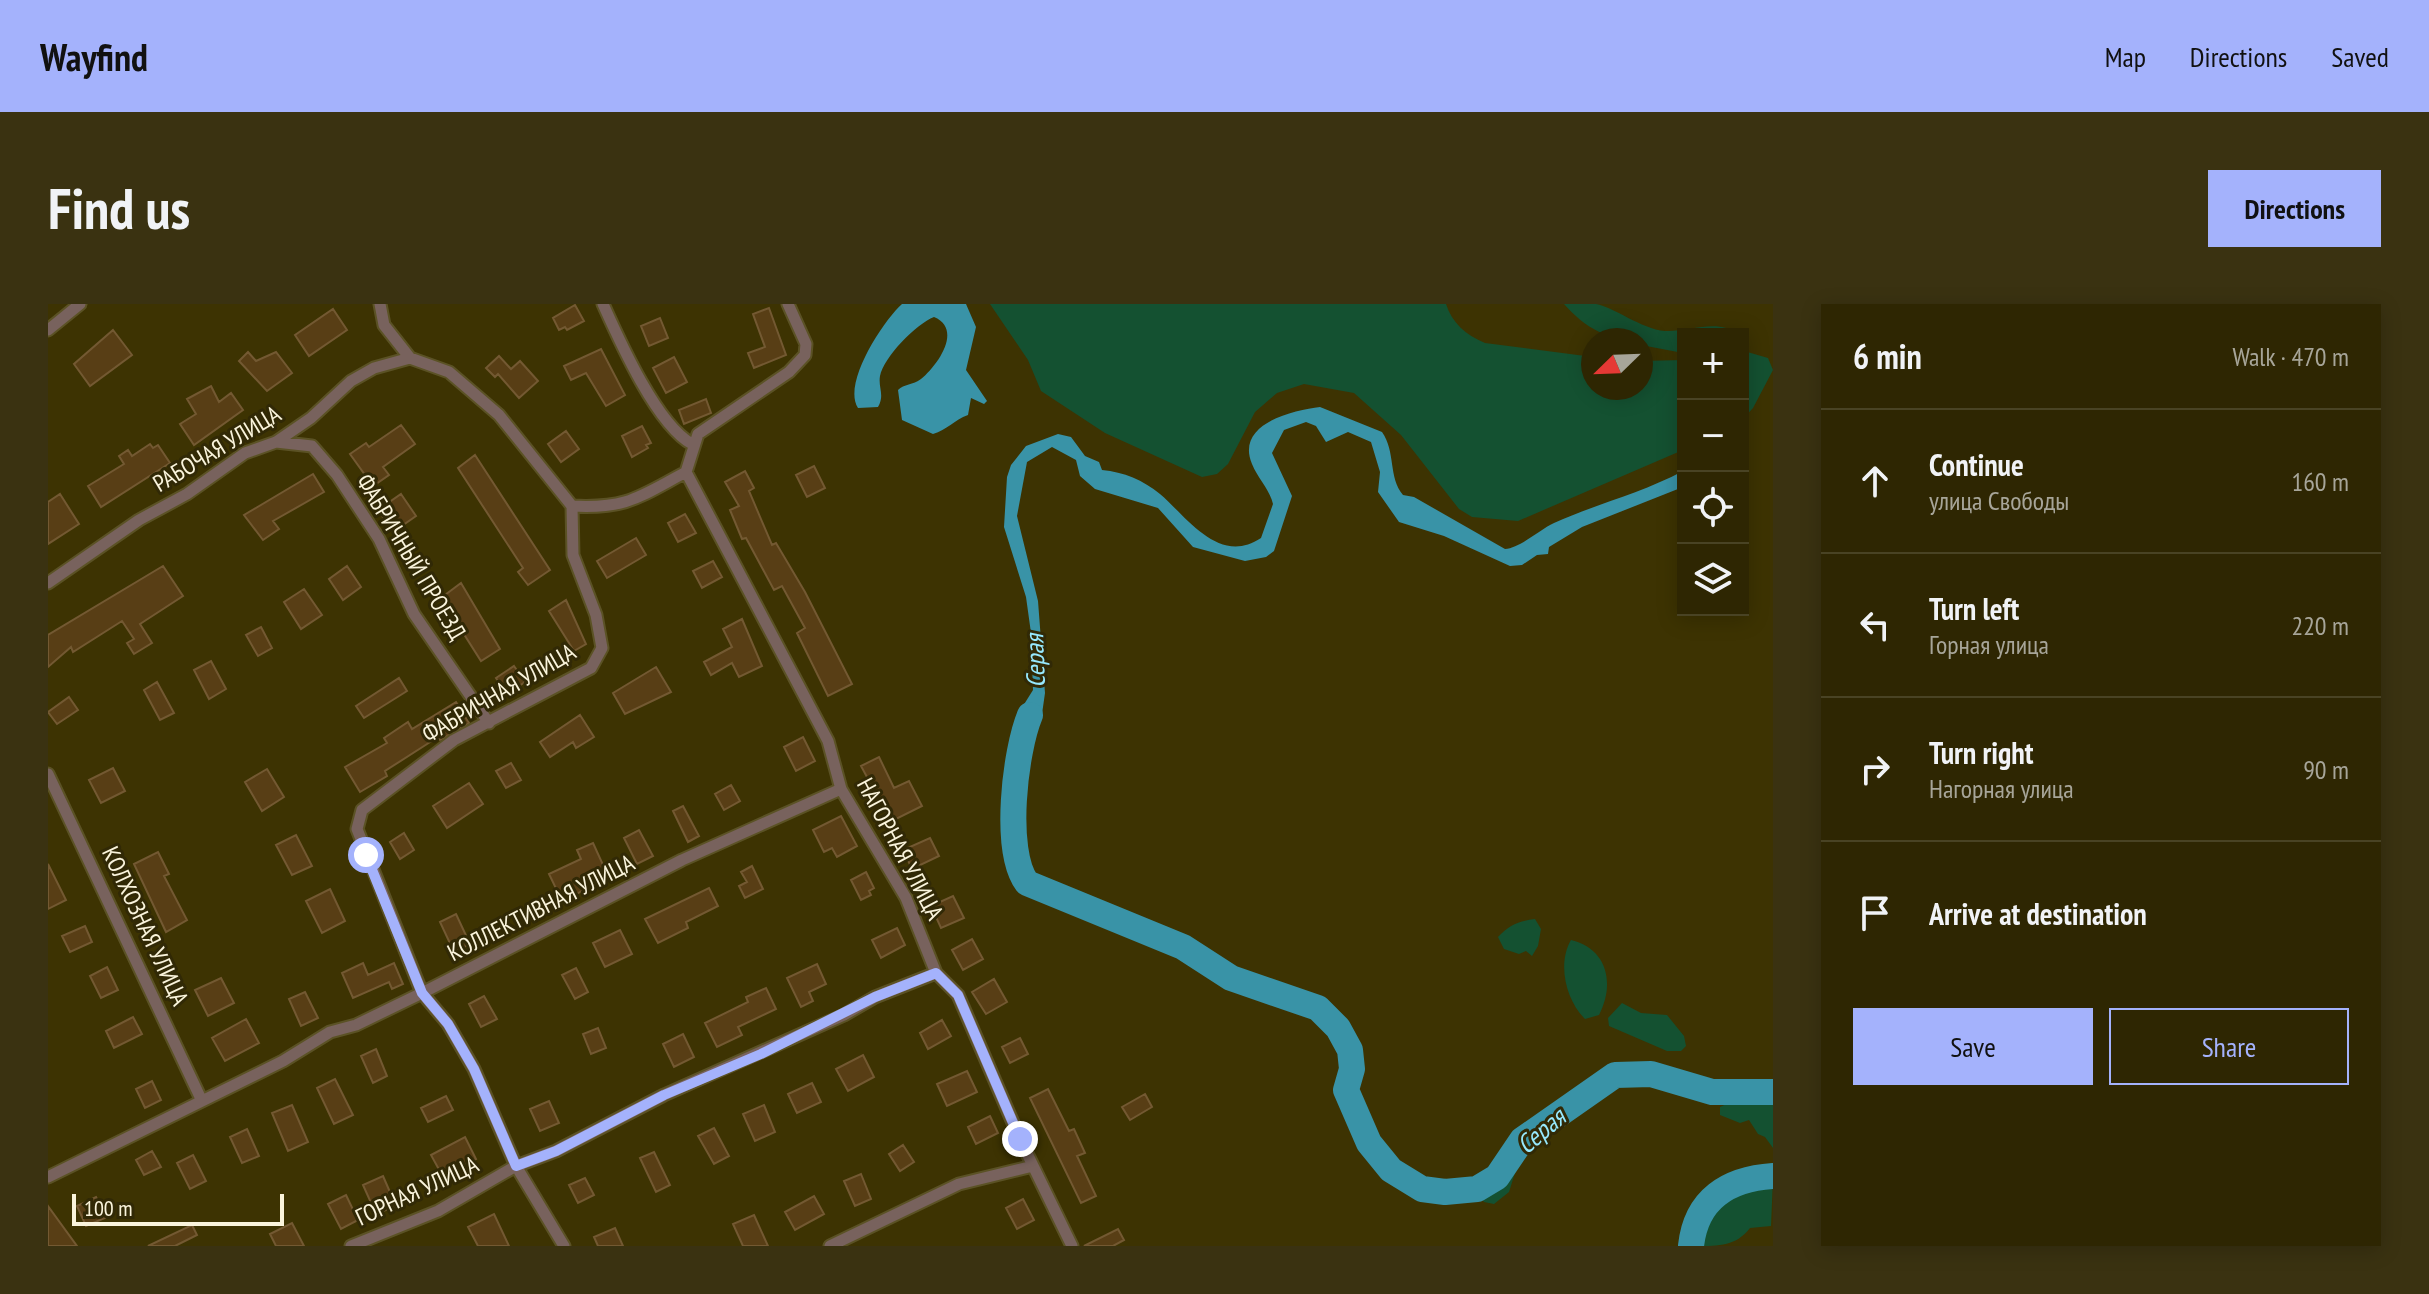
<!DOCTYPE html>
<meta charset="utf-8">
<style>
:root{--surface:#2e2602;--page:#3a3211;--text:#f1f3f6;--muted:#a7a599;--line:#494324;--accent:#a4b2fc}
body{margin:0;font-family:"PT Sans Narrow",sans-serif;background:var(--page);color:var(--text)}
.controls{position:absolute;right:24px;top:24px;display:grid;overflow:hidden;border-radius:0px;box-shadow:0 4px 20px #0003}
.controls button{width:72px;height:72px;display:grid;place-items:center;padding:0;border:0;border-bottom:2px solid var(--line);background:var(--surface);color:var(--text);font:40px sans-serif}
.compass{position:absolute;left:1533px;top:24px;width:72px;height:72px;border-radius:50%;background:var(--surface);box-shadow:0 4px 20px #0003;rotate:247deg}
.scale{position:absolute;left:24px;bottom:20px;width:212px;box-sizing:border-box;padding-left:8px;border:4px solid #faf4dc;border-top:0;font-size:22px;line-height:28px;white-space:nowrap;color:#faf4dc;-webkit-text-stroke:6px #312906;paint-order:stroke}
.stop{position:absolute;width:24px;height:24px;margin:-18px;border:6px solid #a4b2fc;border-radius:50%;background:#fff}
.stop.end{background:#a4b2fc;border-color:#fff;box-shadow:0 2px 8px #0008}
.list{margin:0;padding:0;list-style:none}
h2{display:flex;justify-content:space-between;align-items:center;height:104px;margin:0;padding:0 32px;font-size:34px}
h2 small{font-size:26px;font-weight:400;color:var(--muted)}
.list li{display:grid;grid-template-columns:52px 1fr auto;gap:24px;align-items:center;box-sizing:border-box;height:144px;padding:0 32px;border-top:2px solid var(--line)}
.list b{display:block;font-size:30px;white-space:nowrap}
.list p{margin:0;font-size:26px;white-space:nowrap;color:var(--muted)}
.list em{font-size:26px;font-style:normal;color:var(--muted)}
.actions{display:flex;gap:16px;padding:24px 32px}
.actions a{flex:1;padding:18px 0;border:2px solid var(--accent);border-radius:0px;text-align:center;font-size:28px;color:var(--accent)}
.actions .main{background:var(--accent);color:#111}
.icon{flex:none;width:44px;height:44px;fill:none;stroke:currentColor;stroke-width:2;stroke-linecap:round;stroke-linejoin:round}
.map{position:relative;flex:none;width:1725px;height:942px;overflow:hidden;border-radius:0px}
header{display:flex;align-items:center;gap:48px;box-sizing:border-box;height:112px;padding:0 40px;background:var(--accent);color:#111}
header strong{font-size:38px}
nav{display:flex;gap:44px;margin-inline-start:auto;font-size:28px}
.intro{display:flex;align-items:center;justify-content:space-between;box-sizing:border-box;height:192px;padding:0 48px}
h1{margin:0;font-size:56px}
.button{padding:20px 36px;border-radius:0px;background:var(--accent);color:#111;font-size:28px;font-weight:700}
main{display:flex;gap:48px;padding:0 48px}
aside{flex:1;background:var(--surface);border-radius:0px;box-shadow:0 4px 20px #0003}
.map>svg:first-child{display:block}
.green{fill:#145131}
.water{fill:#3993a7}
.lines{fill:none;stroke-linecap:round;stroke-linejoin:round}
.river{stroke:#3993a7;stroke-width:26}
.building{fill:#583e15;stroke:#735932;stroke-width:2}
.street-casing{stroke:#5b5225;stroke-width:15}
.street{stroke:#78625d;stroke-width:11}
.route{stroke:#a4b2fc;stroke-width:10}
.labels{text-anchor:middle;stroke-width:6;stroke-linejoin:round;paint-order:stroke}
.street-label{font-size:24px;fill:#faf4dc;stroke:#312906}
.water-label{font-size:26px;font-style:italic;fill:#97e9fe;stroke:#312906}
</style>
<header>
<strong>Wayfind</strong>
<nav><a>Map</a><a>Directions</a><a>Saved</a></nav>
</header>
<div class="intro"><h1>Find us</h1><a class="button">Directions</a></div>
<main>
<div class="map">
<svg width="1725" height="942" viewBox="0 0 1725 942">
<rect width="100%" height="100%" fill="#3d3302"/>
<!-- green -->
<path class="green" d="M942 0H1398C1404 19 1418 31 1437 39L1545 53V84H1593V57L1635 56V146L1470 217 1424 213 1411 205 1353 131 1306 89 1256 80 1229 89 1207 108 1180 160 1169 170 1154 173 1057 129 993 87 980 56Z
M1516 0C1526 0 1538 0 1548 0 1566 3 1593 25 1617 27 1641 28 1670 14 1690 30H1635V49L1593 41V36C1560 36 1538 25 1516 0Z
M1695 34 1696 47 1720 54 1725 66 1705 104 1695 115Z
M1487 615 1493 625 1490 642 1484 652 1478 647 1471 650 1456 645 1450 633C1461 621 1471 617 1487 615Z
M1523 636C1560 645 1567 680 1551 711L1537 715C1518 696 1509 660 1523 636Z
M1574 699 1593 709 1619 711 1636 732 1638 742 1633 747H1619L1561 722 1560 714Z
M1725 789V844L1717 833 1710 830 1701 816 1692 819 1672 811V803L1698 791Z
M1459 846 1471 856 1461 888 1446 900 1436 898 1432 891 1451 852Z
M1725 875 1723 922 1702 924C1688 942 1672 942 1648 942L1654 910C1664 905 1661 897 1668 889 1681 874 1707 875 1725 875Z"/>
<!-- water -->
<path class="water" d="M854 0H918L928 23 918 66 939 97 936 100 923 94 920 111C906 116 899 126 885 130L854 116 850 86C856 80 865 81 873 75 890 61 915 25 886 13 868 20 836 53 832 72 830 84 837 91 830 103L810 104C794 80 835 17 854 0Z
M1272 103 1334 128C1348 148 1340 173 1355 191L1366 193 1457 245C1472 244 1491 226 1506 219 1548 200 1594 189 1635 167V183L1534 223 1501 243 1500 250 1489 251 1474 261 1462 262 1396 232 1351 218 1330 188 1332 168 1323 138 1300 128 1278 138 1268 122 1258 118 1236 126 1224 149 1244 192 1226 247 1218 253 1197 257 1145 243 1110 204 1047 185 1032 172 1028 156 1004 143 979 158 969 212 990 297 997 389 994 410 984 425 982 446 970 445 975 402 985 386 983 329 978 293 956 223 959 173 963 161 978 142 1010 130 1023 133 1037 152 1051 158 1054 166C1076 168 1095 176 1112 190 1139 213 1171 262 1213 234L1225 200C1221 184 1210 175 1204 160 1187 120 1245 106 1272 103Z"/>
<g class="lines">
<!-- river -->
<path class="river" d="M982 411C967 447 955 547 979 579L1135 643 1183 674 1270 704 1290 724 1302 746 1304 765 1298 786 1321 839 1343 866 1374 885 1397 888 1429 885 1449 873 1474 836 1567 771 1603 770 1664 788H1725
M1643 942C1648 895 1680 875 1725 872"/>
</g>
<!-- building -->
<path class="building" d="M527 1 536 17 519 26 517 23 511 26 505 14Z
M721 4 738 51 706 64 700 49 717 43 705 10Z
M285 5 299 26 261 52 247 31Z
M612 14 620 34 601 42 593 22Z
M65 26 84 51 42 82 26 60Z
M553 45 577 91 558 102 538 69 523 76 516 62Z
M200 48 208 57 228 48 244 69 219 87 191 57Z
M451 52 463 65 472 57 490 77 471 94 450 70 447 73 438 64Z
M626 53 639 78 618 89 605 64Z
M163 82 171 98 183 89 195 106 146 141 132 120 148 110 139 95Z
M658 95 663 109 636 120 631 106Z
M353 121 367 140 335 163 341 171 325 182 302 150 318 139 321 143Z
M594 122 603 139 598 141 600 144 584 153 574 132Z
M518 127 531 145 513 158 500 140Z
M102 140 105 144 110 141 122 159 53 203 40 182 76 160 71 152 80 146 84 152Z
M427 151 502 266 480 281 470 268 475 264 410 164Z
M766 162 777 184 759 193 748 171Z
M697 167 706 184 701 187 724 241 728 239 757 288 804 380 780 392 749 329 757 324 734 282 726 286 698 234 694 235 682 206 691 202 677 178Z
M265 170 276 188 225 217 231 225 215 236 196 211Z
M12 190 31 220 0 240V198Z
M353 190 368 212 345 228 330 206Z
M637 210 648 229 630 238 620 219Z
M588 234 598 251 559 274 549 257Z
M665 257 674 273 654 284 645 267Z
M115 262 135 292 92 320 104 339 86 350 79 339 86 335 74 317 25 348 23 343 0 363V331Z
M299 262 313 283 295 296 281 275Z
M413 279 452 345 433 357 393 294Z
M256 285 274 311 253 325 236 298Z
M518 296 538 340 526 347 501 307Z
M694 315 714 362 691 373 684 359 663 371 656 358 684 343 675 325Z
M213 323 224 344 210 352 198 331Z
M163 357 178 385 161 395 146 366Z
M466 362 477 378 459 390 448 374Z
M608 363 623 388 577 410 565 389Z
M351 374 359 387 316 414 308 402Z
M109 378 126 409 112 416 96 386Z
M21 393 30 406 9 420 0 408Z
M408 398 421 419 392 436 390 433 337 467 339 472 312 488 297 463 339 439 336 434 360 418 364 425Z
M532 411 546 433 528 444 525 438 502 453 492 438Z
M755 433 767 457 748 467 736 443Z
M831 453 846 484 861 477 874 502 846 516 843 510 840 512 813 462Z
M463 459 473 476 458 484 448 467Z
M65 464 77 487 53 499 41 476Z
M219 465 236 493 214 507 197 478Z
M421 479 435 500 399 524 385 502Z
M683 481 692 497 676 506 667 490Z
M635 502 651 532 640 538 625 507Z
M793 512 809 542 789 553 784 544 776 548 765 526Z
M591 526 605 552 589 560 576 534Z
M356 529 366 546 352 555 342 538Z
M248 531 264 562 244 571 228 541Z
M882 534 891 552 864 565 855 546Z
M545 539 561 574 514 597 501 570 533 555 529 546Z
M110 548 121 570 116 572 139 616 118 628 86 560Z
M0 560 18 596 0 605Z
M704 562 715 585 697 594 691 582 699 578 693 568Z
M818 568 826 584 821 587 823 591 813 596 803 576Z
M661 584 670 602 638 618 640 624 610 639 597 615Z
M282 585 297 617 274 629 258 597Z
M905 592 916 614 893 624 883 602Z
M408 610 422 640 406 648 392 618Z
M37 622 44 638 22 648 14 632Z
M849 624 857 641 833 654 824 636Z
M572 626 584 650 557 663 545 639Z
M924 635 935 655 915 666 904 646Z
M315 659 320 671 346 659 355 680 344 685 341 678 305 694 294 669Z
M769 660 778 680 761 688 765 697 753 703 739 674Z
M59 663 70 686 53 694 42 672Z
M528 664 540 688 527 695 514 671Z
M173 674 186 699 160 712 147 686Z
M946 675 959 698 938 710 924 688Z
M718 684 728 705 690 723 694 731 669 743 657 719 700 698 698 693Z
M257 688 270 714 253 722 241 695Z
M436 692 449 715 433 723 421 700Z
M85 713 94 730 66 744 58 727Z
M198 715 211 739 177 757 164 734Z
M894 716 903 732 880 745 872 729Z
M550 724 558 744 543 750 535 730Z
M635 730 646 753 626 763 615 740Z
M972 734 980 750 962 759 954 743Z
M328 745 339 772 325 779 313 752Z
M815 751 826 773 800 787 788 765Z
M919 767 929 788 899 802 889 780Z
M287 775 305 811 286 820 269 784Z
M104 777 113 796 97 804 88 785Z
M764 779 773 798 749 809 740 790Z
M1000 785 1021 827 1026 825 1037 849 1029 852 1048 892 1033 899 982 794Z
M1097 790 1104 803 1082 816 1074 803Z
M398 792 405 806 380 818 373 804Z
M501 797 511 819 492 827 482 805Z
M244 801 260 838 240 847 224 809Z
M716 801 727 828 707 837 695 810Z
M942 812 950 829 928 840 920 823Z
M666 824 681 852 666 860 650 832Z
M199 825 211 852 194 859 182 833Z
M417 833 428 855 395 873 383 851Z
M855 841 866 858 852 867 841 850Z
M104 847 113 863 96 871 88 856Z
M606 848 622 881 608 888 592 854Z
M145 851 158 877 142 885 129 859Z
M813 870 823 895 807 902 796 877Z
M335 872 348 902 328 910 315 881Z
M537 874 546 891 530 899 521 881Z
M298 891 310 916 293 925 280 900Z
M766 892 776 910 747 926 737 908Z
M48 893 57 914 38 922 29 902Z
M975 895 986 916 969 925 958 904Z
M0 902 29 942H0Z
M446 910 461 942H430L420 923Z
M706 911 720 942H695L685 920Z
M244 919 256 942H228L222 930Z
M144 921 149 931 127 942H100Z
M567 924 575 942H550L546 933Z
M1070 925 1076 936 1065 942H1036Z"/>
<g class="lines">
<defs>
<path id="street" d="M332 0 336 21 362 54
M555 0C572 38 609 121 644 140
M0 26 32 0
M228 138 264 142 289 171 331 235 366 310 441 419
M638 168 780 437 793 485 858 594 888 669 910 691 972 835 1024 942
M524 202C579 205 591 193 638 168L650 130 741 68 757 51 758 40 740 0
M0 279 91 216 139 190 197 149 228 138 263 114 303 77 326 64 362 54 401 68 451 111 524 202 525 251 548 311 554 344 543 364 406 436 314 506 309 525 374 689 400 720 426 765 468 862 516 942
M0 470 153 795
M0 873 235 757 282 728 308 721 374 689 634 556 793 485
M303 942 390 907 468 862 508 847 616 791 796 711 827 693 888 669
M782 942 911 880 985 862"/>
</defs>
<!-- street casing -->
<use href="#street" class="street-casing"/>
<!-- street -->
<use href="#street" class="street"/>
</g>
<g class="lines">
<!-- route -->
<path class="route" d="M318 551 374 689 400 720 426 765 468 862 508 847 616 791 713 750 827 693 888 669 910 691 972 835"/>
</g>
<g class="labels">
<!-- street labels -->
<g class="street-label">
<text transform="translate(169 145) rotate(-31)" y="8">РАБОЧАЯ УЛИЦА</text>
<text transform="translate(363 253) rotate(59)" y="8">ФАБРИЧНЫЙ ПРОЕЗД</text>
<text transform="translate(451 389) rotate(-30)" y="8">ФАБРИЧНАЯ УЛИЦА</text>
<text transform="translate(852 545) rotate(62)" y="8">НАГОРНАЯ УЛИЦА</text>
<text transform="translate(493 604) rotate(-27)" y="8">КОЛЛЕКТИВНАЯ УЛИЦА</text>
<text transform="translate(97 622) rotate(65)" y="8">КОЛХОЗНАЯ УЛИЦА</text>
<text transform="translate(369 887) rotate(-25)" y="8">ГОРНАЯ УЛИЦА</text>
</g>
<!-- water labels -->
<g class="water-label">
<text transform="translate(987 357) rotate(-92)" y="9">Серая</text>
<text transform="translate(1493 827) rotate(-40)" y="9">Серая</text>
</g>
</g>
</svg>
<div class="controls">
<button>+</button>
<button>−</button>
<button><svg class="icon" aria-label="locate" viewBox="0 0 24 24"><circle cx="12" cy="12" r="6"/><path d="M12 2v4M12 18v4M2 12h4M18 12h4"/></svg></button>
<button><svg class="icon" aria-label="layers" viewBox="0 0 24 24"><path d="M12 4l9 5-9 5-9-5zM3 14l9 5 9-5"/></svg></button>
</div>
<svg class="compass" viewBox="-18 -18 36 36"><path d="M0-13l5 13h-10z" fill="#e53935"/><path d="M0 13l5-13h-10z" fill="#a7a599"/></svg>
<div class="scale">100 m</div>
<div class="stop" style="left:318px;top:551px"></div>
<div class="stop end" style="left:972px;top:835px"></div>
</div>
<aside>
<h2>6 min<small>Walk · 470 m</small></h2>
<ul class="list">
<li><svg class="icon" aria-label="ahead" viewBox="0 0 24 24"><path d="M12 20V5M6 11l6-6 6 6"/></svg><div><b>Continue</b><p>улица Свободы</p></div><em>160 m</em></li>
<li><svg class="icon" aria-label="left" viewBox="0 0 24 24"><path d="M17 20v-9H6M10 6l-5 5 5 5"/></svg><div><b>Turn left</b><p>Горная улица</p></div><em>220 m</em></li>
<li><svg class="icon" aria-label="right" viewBox="0 0 24 24"><path d="M7 20v-9h11M14 6l5 5-5 5"/></svg><div><b>Turn right</b><p>Нагорная улица</p></div><em>90 m</em></li>
<li><svg class="icon" aria-label="arrive" viewBox="0 0 24 24"><path d="M6 21V4h12l-3 4 3 4H6"/></svg><div><b>Arrive at destination</b></div></li>
</ul>
<div class="actions"><a class="main">Save</a><a>Share</a></div>
</aside>
</main>
